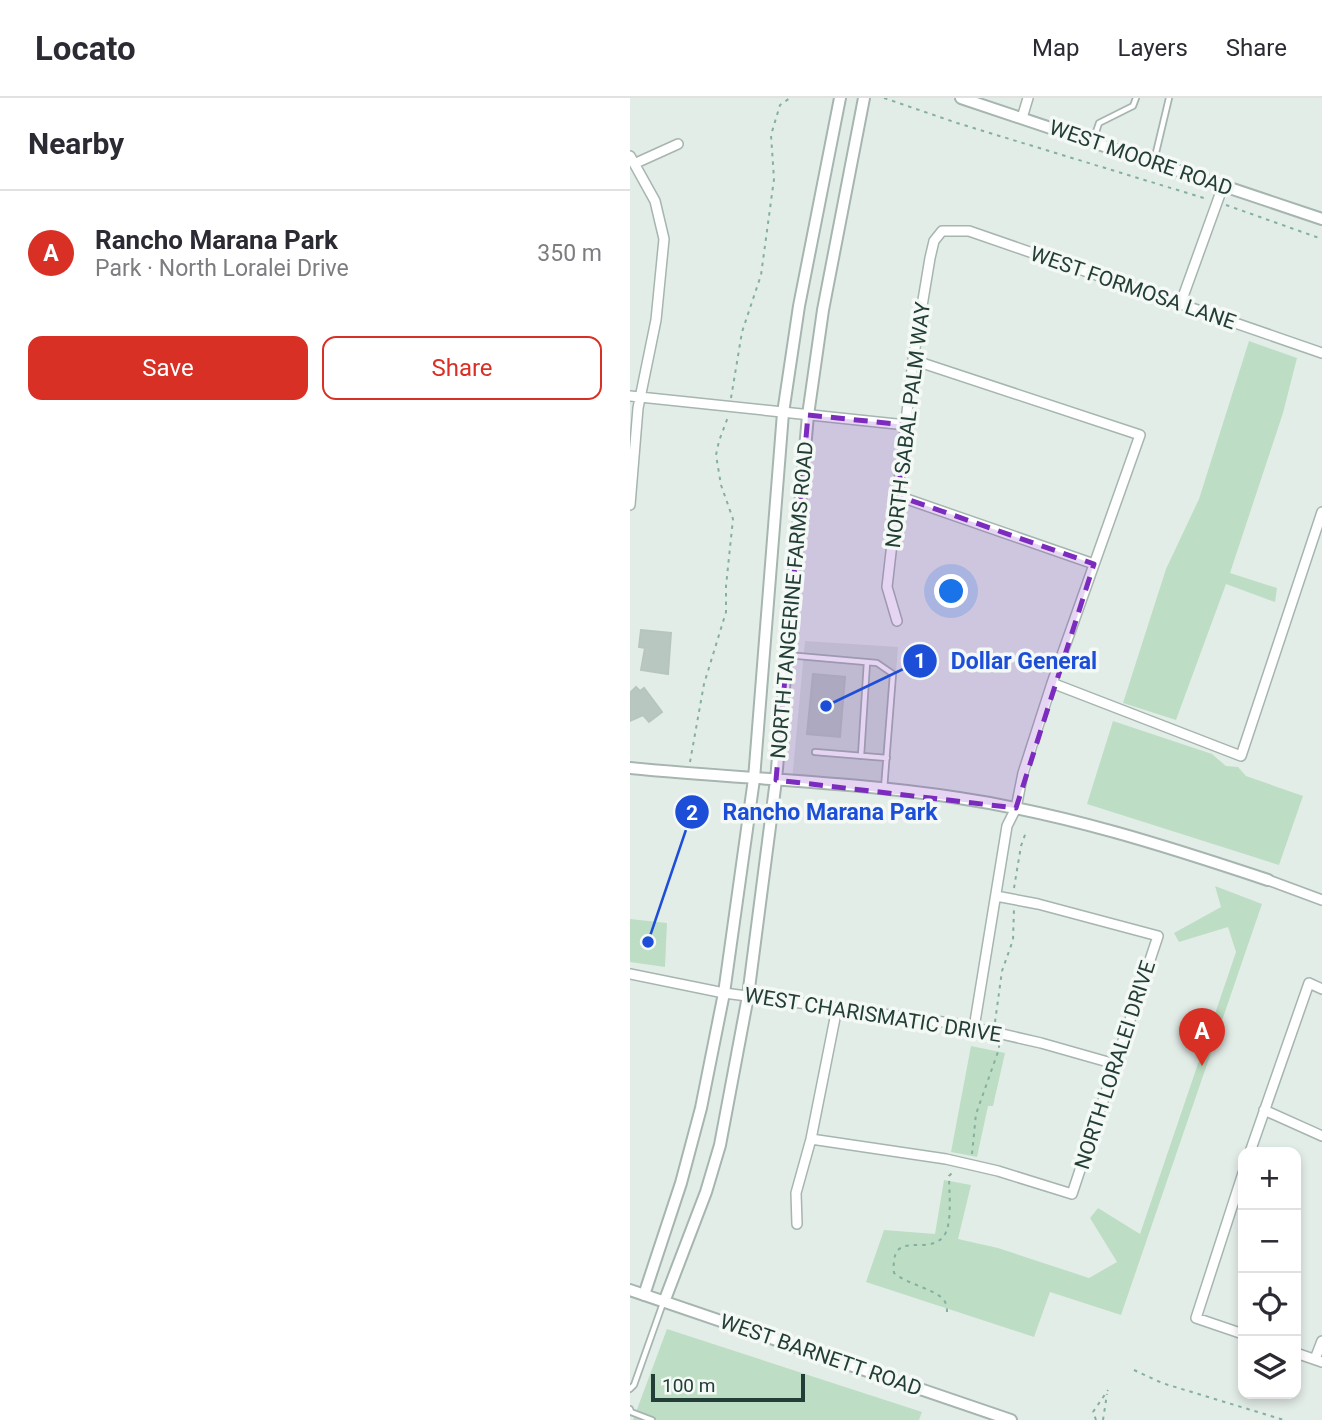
<!DOCTYPE html>
<meta charset="utf-8">
<style>
:root{--surface:#fff;--page:#f7f7f7;--text:#2b2b33;--muted:#7c7c81;--line:#e1e1e2;--accent:#d93025}
body{margin:0;font-family:Roboto,sans-serif;background:var(--page);color:var(--text)}
.controls{position:absolute;right:21px;bottom:21px;display:grid;overflow:hidden;border-radius:14px;box-shadow:0 4px 10px #0003}
.controls button{width:63px;height:63px;display:grid;place-items:center;padding:0;border:0;border-bottom:2px solid var(--line);background:var(--surface);color:var(--text);font:35px sans-serif}
.scale{position:absolute;left:21px;bottom:18px;width:154px;box-sizing:border-box;padding-left:7px;border:4px solid #233e36;border-top:0;font-size:19px;line-height:24px;white-space:nowrap;color:#233e36;-webkit-text-stroke:5px #f4f9f6;paint-order:stroke}
.you{position:absolute;left:322px;top:494px;width:24px;height:24px;margin:-18px;border:5px solid #fff;border-radius:50%;background:#1a73e8;box-shadow:0 0 0 10px #1a73e833}
.badge{display:grid;place-items:center;width:46px;height:46px;border-radius:50%;background:var(--accent);color:#fff;font-size:23px;font-weight:700}
.pin{position:absolute;translate:-50% -58px;filter:drop-shadow(0 2px 4px #0008)}
.pin::after{content:'';position:absolute;top:37px;width:24px;height:21px;background:inherit;clip-path:polygon(0 0,100% 0,50% 100%)}
.list{margin:0;padding:0;list-style:none}
h2{display:flex;justify-content:space-between;align-items:center;height:91px;margin:0;padding:0 28px;font-size:30px}
h2 small{font-size:23px;font-weight:400;color:var(--muted)}
.list li{display:grid;grid-template-columns:46px 1fr auto;gap:21px;align-items:center;box-sizing:border-box;height:126px;padding:0 28px;border-top:2px solid var(--line)}
.list b{display:block;font-size:26px;white-space:nowrap}
.list p{margin:0;font-size:23px;white-space:nowrap;color:var(--muted)}
.list em{font-size:23px;font-style:normal;color:var(--muted)}
.actions{display:flex;gap:14px;padding:21px 28px}
.actions a{flex:1;padding:16px 0;border:2px solid var(--accent);border-radius:14px;text-align:center;font-size:24px;color:var(--accent)}
.actions .main{background:var(--accent);color:#fff}
.icon{flex:none;width:38px;height:38px;fill:none;stroke:currentColor;stroke-width:2;stroke-linecap:round;stroke-linejoin:round}
.map{position:relative;flex:none;width:692px;height:1322px;overflow:hidden}
header{display:flex;align-items:center;gap:42px;box-sizing:border-box;height:98px;padding:0 35px;background:var(--surface);border-bottom:2px solid var(--line)}
header strong{font-size:33px}
nav{display:flex;gap:38px;margin-inline-start:auto;font-size:24px}
main{display:flex}
aside{flex:1;background:var(--surface)}
.map>svg:first-child{display:block}
.built{fill:#d1ddd7}
.green{fill:#bddec4}
.building{fill:#b8c8c1;stroke:#b6c6bf;stroke-width:2}
.lines{fill:none;stroke-linecap:round;stroke-linejoin:round}
.service-casing{stroke:#a6b5af;stroke-width:8}
.minor-casing{stroke:#a6b5af;stroke-width:12}
.tertiary-casing{stroke:#a6b5af;stroke-width:14}
.path{stroke:#84b0a1;stroke-width:2;stroke-dasharray:3.5 5;stroke-linecap:butt}
.service{stroke:#fff;stroke-width:4.5}
.minor{stroke:#fff;stroke-width:9}
.tertiary{stroke:#fff;stroke-width:10}
.marked{fill:#7b2cbf;fill-opacity:0.2;stroke:#7b2cbf;stroke-width:5;stroke-dasharray:14 9;stroke-linejoin:round}
.labels{text-anchor:middle;stroke-width:7;stroke-linejoin:round;paint-order:stroke}
.street-label{font-size:21px;fill:#233e36;stroke:#f4f9f6}
.leader{fill:none;stroke:#1d4ed8;stroke-width:2.5}
.callout-dot{fill:#1d4ed8;stroke:#f4f9f6;stroke-width:2.5}
.mark-label{font-size:21px;text-anchor:middle;font-weight:bold;fill:#fff}
.callout-label{font-size:23px;text-anchor:middle;font-weight:bold;fill:#1d4ed8;stroke:#f4f9f6;stroke-width:7;stroke-linejoin:round;paint-order:stroke}
</style>
<header>
<strong>Locato</strong>
<nav><a>Map</a><a>Layers</a><a>Share</a></nav>
</header>
<main>
<aside>
<h2>Nearby<small></small></h2>
<ul class="list">
<li><span class="badge">A</span><div><b>Rancho Marana Park</b><p>Park · North Loralei Drive</p></div><em>350 m</em></li>
</ul>
<div class="actions"><a class="main">Save</a><a>Share</a></div>
</aside>
<div class="map">
<svg width="692" height="1322" viewBox="0 0 692 1322">
<rect width="100%" height="100%" fill="#e3ede8"/>
<!-- built -->
<path class="built" d="M175 543 268 549 257 692 162 683Z"/>
<!-- green -->
<path class="green" d="M619 243 667 260 653 315 600 475 647 490 645 504 596 486 546 622 493 605 536 471 569 401Z
M483 623 582 656 596 668 608 669 616 678 673 698 649 767 457 706Z
M585 788 632 806 491 1217 420 1194 404 1239 236 1184 254 1132 305 1136 314 1082 341 1087 328 1141 368 1150 459 1180 487 1164 460 1120 468 1110 510 1136 606 854 598 829 549 844 544 835 591 809Z
M0 821 37 825 35 869 0 864Z
M341 948 375 955 363 1008H358L347 1059 321 1054Z
M37 1231 292 1314 289 1322H3Z"/>
<!-- building -->
<path class="building" d="M11 532 41 535 38 576 11 572 15 550 9 549Z
M183 576 215 579 210 639 177 636Z
M6 589 10 593 14 590 32 614 19 624 13 617 0 623V595Z"/>
<g class="lines">
<defs>
<path id="service" d="M463 43 469 25 503 8 506 0
M524 63 539 0
M157 557 247 565 263 576 254 691
M185 654 257 660
M231 658 237 564
M0 1291 4 1287 33 1205
M0 1311 1 1314 22 1322"/>
<path id="minor" d="M392 20 398 0
M0 58 25 103 34 141 26 222 8 310 0 407
M6 65 48 46
M550 207 593 88
M283 262 510 337 422 585 393 675 386 710 377 728 344 930
M0 298 276 327
M268 398 464 466
M267 523 257 489 283 262 300 160 304 143 312 133H339L692 255
M422 585 611 658 692 414
M638 782 692 802
M0 876 94 895 328 926 411 945 485 966
M634 1012 692 1038
M181 1041 316 1061 368 1073 442 1096 528 838 408 806 366 798
M620 1054 679 885 692 891
M613 1075 566 1220 613 1236
M167 1126 166 1095 181 1041 207 910
M666 1255 692 1264
M685 1261 692 1243"/>
<path id="tertiary" d="M331 0 692 121
M0 670C109 681 221 683 329 700 436 716 536 748 638 782
M0 1192 381 1322
M14 1197 51 1085 71 1010 94 895 124 681 153 315 169 208 210 0
M34 1204 76 1094 90 1047 118 898 146 682 178 317 193 212 234 0"/>
</defs>
<!-- service casing -->
<use href="#service" class="service-casing"/>
<!-- minor casing -->
<use href="#minor" class="minor-casing"/>
<!-- tertiary casing -->
<use href="#tertiary" class="tertiary-casing"/>
<!-- path -->
<path class="path" d="M254 0 327 25 577 101
M596 107 692 141
M101 300 112 234 131 177 144 81 141 37 150 7 160 0
M60 664 74 586 96 514V488L103 421 91 387 86 357 89 343 98 319
M384 790 391 748 396 734
M365 924 372 873 383 842 384 810
M342 1056 346 1016 369 951V947
M317 1214C317 1208 316 1203 311 1199 297 1189 278 1186 264 1175 260 1129 295 1159 313 1139 323 1128 319 1093 319 1078L323 1074
M504 1272 532 1285 654 1322
M466 1322 463 1314 478 1292
M473 1322 477 1296"/>
<!-- service -->
<use href="#service" class="service"/>
<!-- minor -->
<use href="#minor" class="minor"/>
<!-- tertiary -->
<use href="#tertiary" class="tertiary"/>
</g>
<!-- marked area -->
<path class="marked" d="M178 317 276 327 268 398 464 466 386 710 146 682Z"/>
<g class="labels">
<!-- street labels -->
<g class="street-label">
<text transform="translate(511 60) rotate(19)" y="7">WEST MOORE ROAD</text>
<text transform="translate(503 190) rotate(19)" y="7">WEST FORMOSA LANE</text>
<text transform="translate(278 327) rotate(-83)" y="7">NORTH SABAL PALM WAY</text>
<text transform="translate(162 502) rotate(-85)" y="7">NORTH TANGERINE FARMS ROAD</text>
<text transform="translate(243 917) rotate(9)" y="7">WEST CHARISMATIC DRIVE</text>
<text transform="translate(485 967) rotate(-72)" y="7">NORTH LORALEI DRIVE</text>
<text transform="translate(191 1257) rotate(19)" y="7">WEST BARNETT ROAD</text>
</g>
</g>
<!-- callouts -->
<path class="leader" d="M196 608L290 563M18 844L62 714"/>
<g class="callout-dot">
<circle cx="196" cy="608" r="7"/>
<circle cx="18" cy="844" r="7"/>
<circle cx="290" cy="563" r="18"/>
<circle cx="62" cy="714" r="18"/>
</g>
<g class="mark-label">
<text x="290" y="570">1</text>
<text x="62" y="722">2</text>
</g>
<g class="callout-label">
<text x="394" y="571">Dollar General</text>
<text x="200" y="722">Rancho Marana Park</text>
</g>
</svg>
<div class="controls">
<button>+</button>
<button>−</button>
<button><svg class="icon" aria-label="locate" viewBox="0 0 24 24"><circle cx="12" cy="12" r="6"/><path d="M12 2v4M12 18v4M2 12h4M18 12h4"/></svg></button>
<button><svg class="icon" aria-label="layers" viewBox="0 0 24 24"><path d="M12 4l9 5-9 5-9-5zM3 14l9 5 9-5"/></svg></button>
</div>
<div class="scale">100 m</div>
<div class="you"></div>
<div class="pin badge" style="left:572px;top:968px">A</div>
</div>
</main>
